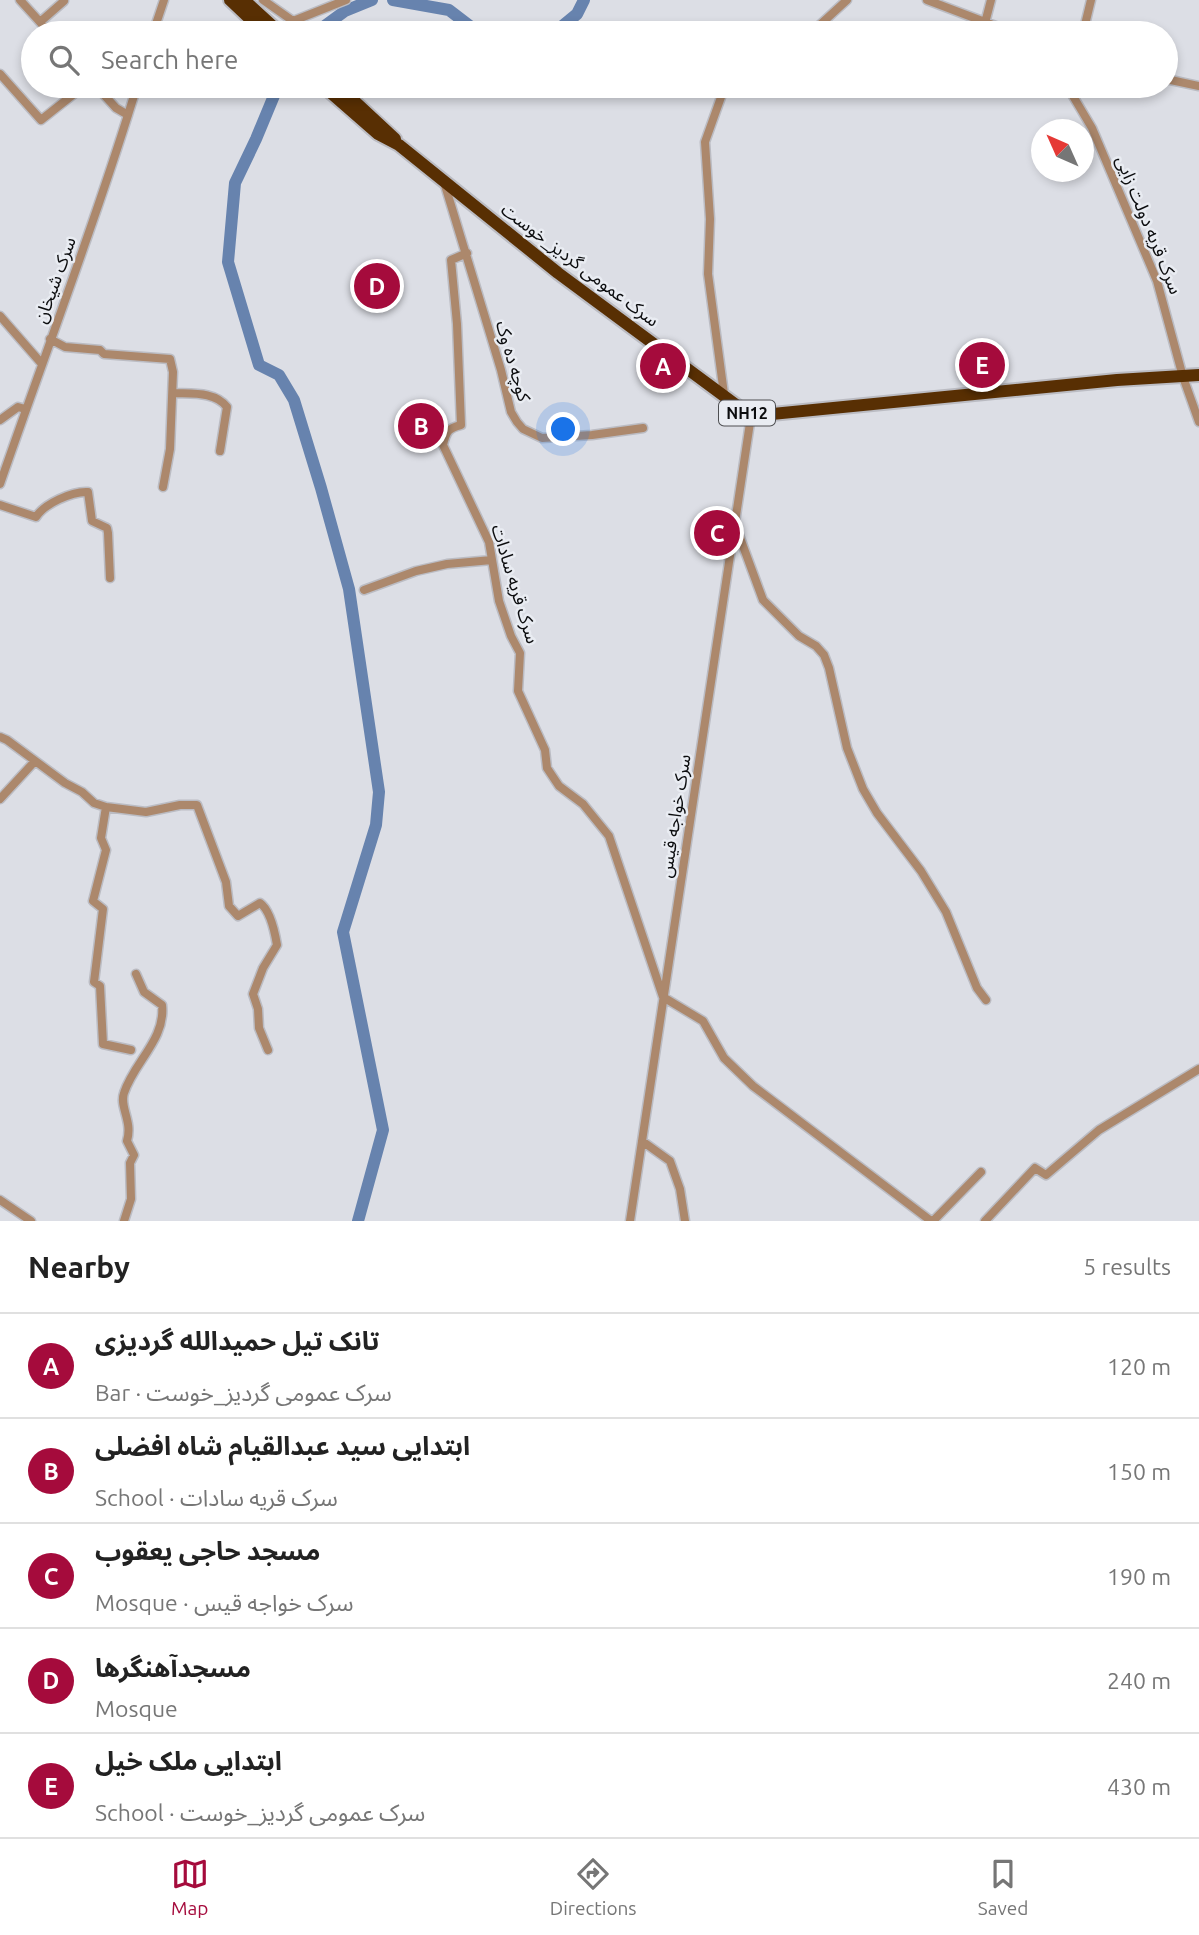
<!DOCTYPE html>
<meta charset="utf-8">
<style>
:root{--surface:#fff;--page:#f2f2f2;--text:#222;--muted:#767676;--line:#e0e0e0;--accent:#a50b3c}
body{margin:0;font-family:Ubuntu,"Noto Sans Arabic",sans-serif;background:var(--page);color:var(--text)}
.compass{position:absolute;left:1031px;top:119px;width:63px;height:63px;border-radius:50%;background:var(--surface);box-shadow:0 4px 10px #0003;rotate:315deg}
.you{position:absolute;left:564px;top:430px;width:24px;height:24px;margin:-18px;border:5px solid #fff;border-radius:50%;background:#1a73e8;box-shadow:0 0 0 10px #1a73e833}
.badge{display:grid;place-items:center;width:46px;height:46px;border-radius:50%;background:var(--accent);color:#fff;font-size:23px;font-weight:700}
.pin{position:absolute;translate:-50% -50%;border:4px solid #fff;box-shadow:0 2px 7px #0006}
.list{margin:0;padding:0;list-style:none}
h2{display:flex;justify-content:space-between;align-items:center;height:91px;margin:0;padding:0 28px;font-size:30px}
h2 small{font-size:23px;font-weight:400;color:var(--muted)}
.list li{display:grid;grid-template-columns:46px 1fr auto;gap:21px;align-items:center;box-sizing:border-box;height:105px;padding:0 28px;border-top:2px solid var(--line)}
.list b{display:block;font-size:26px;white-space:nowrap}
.list p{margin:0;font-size:23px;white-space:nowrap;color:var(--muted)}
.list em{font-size:23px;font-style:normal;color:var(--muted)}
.icon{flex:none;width:38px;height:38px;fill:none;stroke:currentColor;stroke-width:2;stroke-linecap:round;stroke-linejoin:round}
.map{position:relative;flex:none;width:1199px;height:1221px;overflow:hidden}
.search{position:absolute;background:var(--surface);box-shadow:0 4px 10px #0003;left:21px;right:21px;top:21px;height:77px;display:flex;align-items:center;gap:18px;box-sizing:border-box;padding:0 24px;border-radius:38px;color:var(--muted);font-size:26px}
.sheet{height:616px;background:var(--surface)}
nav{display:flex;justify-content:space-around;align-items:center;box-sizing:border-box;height:98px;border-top:2px solid var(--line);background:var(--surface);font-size:19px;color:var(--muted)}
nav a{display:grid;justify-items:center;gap:4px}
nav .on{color:var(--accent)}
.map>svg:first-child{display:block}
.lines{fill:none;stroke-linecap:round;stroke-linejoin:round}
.river{stroke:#6783ae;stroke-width:12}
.minor-casing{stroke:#bbbcc3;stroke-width:11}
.highway-casing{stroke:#bbbcc3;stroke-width:16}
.minor{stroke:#ac886c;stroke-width:8}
.highway{stroke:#582f03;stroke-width:12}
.labels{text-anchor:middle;stroke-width:5;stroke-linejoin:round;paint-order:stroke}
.shield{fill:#e9ecf2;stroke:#4e4f52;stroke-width:2}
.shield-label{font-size:16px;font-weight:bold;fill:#0b0c0e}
.street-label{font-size:18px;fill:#0b0c0e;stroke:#e9ecf2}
</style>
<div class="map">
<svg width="1199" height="1221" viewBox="0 0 1199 1221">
<rect width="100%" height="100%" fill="#dcdee5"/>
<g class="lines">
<!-- river -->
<path class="river" d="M393 0 449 10 479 33
M315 33 345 11 372 0
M554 33 577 14 584 0
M278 86 256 139 235 183 228 262 259 365 279 375 294 400 321 488 349 589 379 792 376 825 343 932 383 1130 358 1221"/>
<defs>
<path id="minor" d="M20 0 50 33
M263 0 293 21 346 0
M927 0 1014 33
M40 22 64 1
M985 23 991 0
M153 33 164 0
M811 33 847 0
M1083 33 1091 0
M0 74 41 120 84 86
M1166 79 1199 86
M96 86 116 108 128 115
M1067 86 1092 128 1157 281 1183 377 1199 422
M444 182 501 370 511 412 517 422 523 429 542 438 592 435 643 428
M467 253 451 260 457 324 461 425C448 428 446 432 443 445L489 542 499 601 511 636 520 653 518 691 545 750 547 768 559 786 583 804 609 836 663 997 703 1021 724 1058 753 1086 931 1221
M0 316 42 364
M50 339 65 347 100 350 104 354 170 359 173 372 170 449 163 487
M173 393C191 394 215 391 227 407L220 451
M724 394 708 274 710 219 705 142 725 86
M0 420 18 407 25 409
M0 484C46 351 96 220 137 86
M0 505 36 517C44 504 72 491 88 492L92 521 107 528 108 533 110 578
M736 527 763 600 799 636 816 646 824 655 829 668 847 748 863 789 877 813 921 871 946 912 977 988 986 1000
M364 590 416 571 447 564 492 560
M0 737 7 740 65 783 82 792 94 803 106 807 146 812 180 805H197L226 882 229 906 238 916 260 903C270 910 275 933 277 945L263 968 253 994 258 1009 259 1028 268 1050
M0 799 35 761
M106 807 101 838 106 850 93 901 103 909 94 982 100 986 103 1044 131 1050
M642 1141 670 1161 680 1189 685 1221
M0 1200 31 1221
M124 1221 131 1199 130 1163 134 1155 127 1141C133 1121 119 1107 124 1093 134 1062 166 1039 162 1005L144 992 136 974
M630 1221 751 416
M933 1221 981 1172
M985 1221 1035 1168 1046 1175 1099 1130 1199 1069"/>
<path id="highway" d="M230 0 265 33
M244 0 280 33
M323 86 378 134 399 145 558 273 751 416 1117 380 1199 375
M338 86 395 139"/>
</defs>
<!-- minor casing -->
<use href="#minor" class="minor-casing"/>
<!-- highway casing -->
<use href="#highway" class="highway-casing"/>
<!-- minor -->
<use href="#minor" class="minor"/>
<!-- highway -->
<use href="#highway" class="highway"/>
</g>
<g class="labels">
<!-- shield labels -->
<rect class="shield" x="719" y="400.5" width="56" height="25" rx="5"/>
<g class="shield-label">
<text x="747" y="419">NH12</text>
</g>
<!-- street labels -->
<g class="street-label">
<text transform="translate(1149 225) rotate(68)" y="6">سرک قریه دولت زایی</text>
<text transform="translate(580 265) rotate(37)" y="6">سرک عمومی گردیز_خوست</text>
<text transform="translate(55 280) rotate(-70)" y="6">سرک شیخان</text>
<text transform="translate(513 361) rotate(74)" y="6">کوچه ده وک</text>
<text transform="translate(515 584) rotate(73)" y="6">سرک قریه سادات</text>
<text transform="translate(675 816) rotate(-81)" y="6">سرک خواجه قیس</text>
</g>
</g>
</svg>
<svg class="compass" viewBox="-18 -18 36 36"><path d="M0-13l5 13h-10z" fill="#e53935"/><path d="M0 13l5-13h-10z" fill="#767676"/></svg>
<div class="you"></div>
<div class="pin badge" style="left:663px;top:366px">A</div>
<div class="pin badge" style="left:421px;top:426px">B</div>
<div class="pin badge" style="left:717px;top:533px">C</div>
<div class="pin badge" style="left:377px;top:286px">D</div>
<div class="pin badge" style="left:982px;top:365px">E</div>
<div class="search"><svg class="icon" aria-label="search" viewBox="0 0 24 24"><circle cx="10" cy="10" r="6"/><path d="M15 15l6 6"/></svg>Search here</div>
</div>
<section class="sheet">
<h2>Nearby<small>5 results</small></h2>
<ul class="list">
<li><span class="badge">A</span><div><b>تانک تیل حمیدالله گردیزی</b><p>Bar · سرک عمومی گردیز_خوست</p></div><em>120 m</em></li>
<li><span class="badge">B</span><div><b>ابتدایی سید عبدالقیام شاه افضلی</b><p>School · سرک قریه سادات</p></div><em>150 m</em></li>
<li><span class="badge">C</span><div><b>مسجد حاجی یعقوب</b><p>Mosque · سرک خواجه قیس</p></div><em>190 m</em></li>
<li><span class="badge">D</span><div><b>مسجدآهنگرها</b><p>Mosque</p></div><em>240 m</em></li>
<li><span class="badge">E</span><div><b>ابتدایی ملک خیل</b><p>School · سرک عمومی گردیز_خوست</p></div><em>430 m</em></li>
</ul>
</section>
<nav>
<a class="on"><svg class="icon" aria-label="map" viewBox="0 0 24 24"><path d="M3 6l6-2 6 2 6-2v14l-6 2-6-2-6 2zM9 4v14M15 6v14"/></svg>Map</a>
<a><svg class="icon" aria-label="directions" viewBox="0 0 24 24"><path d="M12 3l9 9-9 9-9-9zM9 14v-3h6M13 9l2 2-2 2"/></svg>Directions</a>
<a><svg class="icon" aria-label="saved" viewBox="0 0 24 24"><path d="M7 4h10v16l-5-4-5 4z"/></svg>Saved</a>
</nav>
